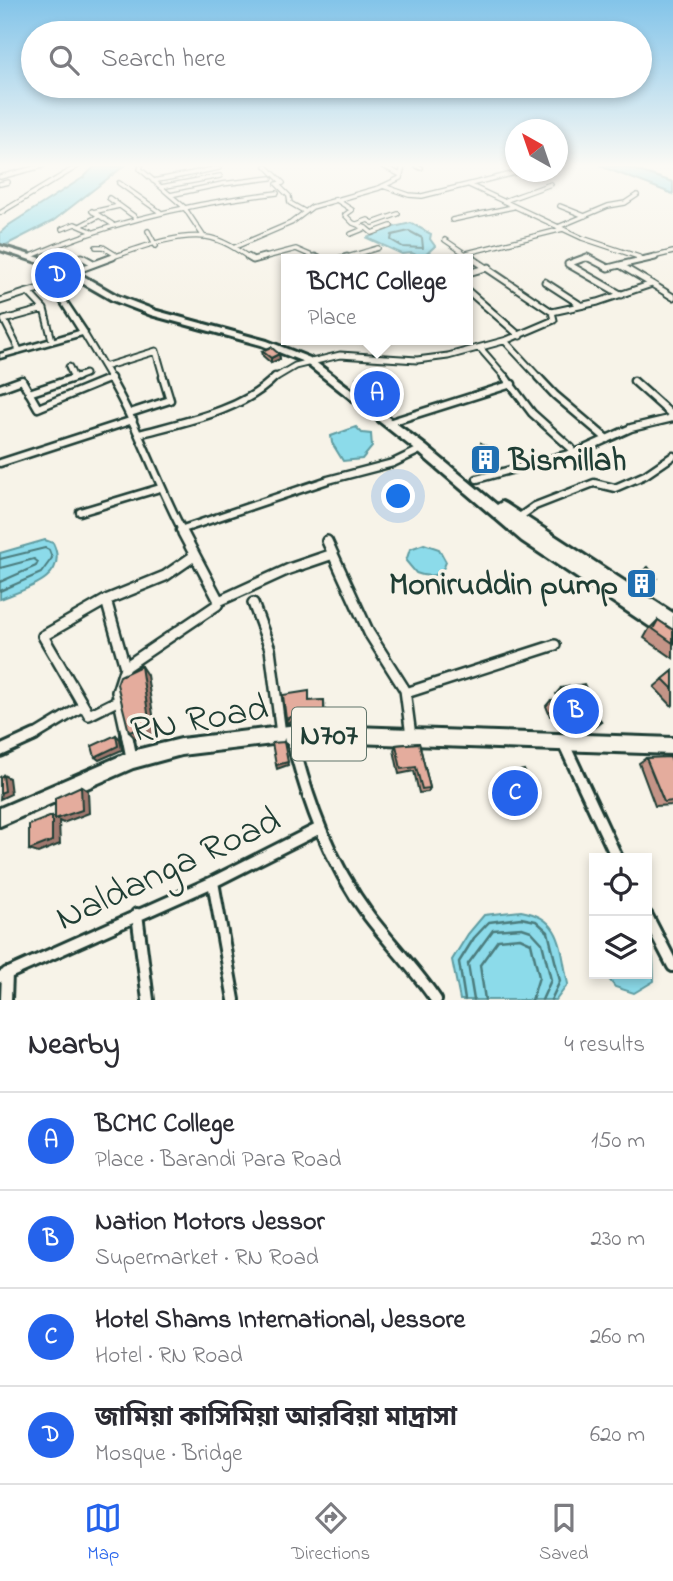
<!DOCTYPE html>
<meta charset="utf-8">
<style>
:root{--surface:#fff;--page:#f2f2f3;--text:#2b2b33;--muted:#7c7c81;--line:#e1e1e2;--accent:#2563eb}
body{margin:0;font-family:"Indie Flower","Noto Sans Bengali",sans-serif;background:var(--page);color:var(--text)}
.controls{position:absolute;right:21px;bottom:21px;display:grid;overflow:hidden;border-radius:0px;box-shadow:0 4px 10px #0003}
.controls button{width:63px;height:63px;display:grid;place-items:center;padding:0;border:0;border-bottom:2px solid var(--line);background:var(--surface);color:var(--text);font:35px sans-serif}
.compass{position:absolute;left:505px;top:119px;width:63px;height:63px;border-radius:50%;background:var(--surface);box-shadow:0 4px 10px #0003;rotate:320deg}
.you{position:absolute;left:399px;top:497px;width:24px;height:24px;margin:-18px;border:5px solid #fff;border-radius:50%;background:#1a73e8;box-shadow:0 0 0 10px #1a73e833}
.badge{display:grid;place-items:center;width:46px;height:46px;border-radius:50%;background:var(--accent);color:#fff;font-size:23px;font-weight:700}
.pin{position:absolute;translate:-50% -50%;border:4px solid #fff;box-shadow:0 2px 7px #0006}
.popup{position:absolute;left:281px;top:254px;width:192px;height:91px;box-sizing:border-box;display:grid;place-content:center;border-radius:0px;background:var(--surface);filter:drop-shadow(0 2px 5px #0005);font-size:23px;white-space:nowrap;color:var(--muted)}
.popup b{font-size:26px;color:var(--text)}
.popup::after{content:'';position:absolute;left:50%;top:100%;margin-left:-14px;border:14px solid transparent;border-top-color:var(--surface)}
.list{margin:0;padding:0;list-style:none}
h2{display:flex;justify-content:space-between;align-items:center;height:91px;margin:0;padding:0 28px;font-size:30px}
h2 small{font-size:23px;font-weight:400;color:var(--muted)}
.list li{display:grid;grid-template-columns:46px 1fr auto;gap:21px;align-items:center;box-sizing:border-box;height:98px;padding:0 28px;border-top:2px solid var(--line)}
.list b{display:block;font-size:26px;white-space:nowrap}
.list p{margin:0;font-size:23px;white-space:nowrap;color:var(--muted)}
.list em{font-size:23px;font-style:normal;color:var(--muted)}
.icon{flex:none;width:38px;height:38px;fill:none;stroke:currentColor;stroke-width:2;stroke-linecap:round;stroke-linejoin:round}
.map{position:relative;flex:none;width:673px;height:1000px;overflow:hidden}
.search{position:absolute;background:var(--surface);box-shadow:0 4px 10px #0003;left:21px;right:21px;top:21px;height:77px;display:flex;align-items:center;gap:18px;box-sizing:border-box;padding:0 24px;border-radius:38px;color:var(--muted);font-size:26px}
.sheet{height:483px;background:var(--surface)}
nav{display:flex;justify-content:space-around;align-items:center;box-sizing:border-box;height:98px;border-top:2px solid var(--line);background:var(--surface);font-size:19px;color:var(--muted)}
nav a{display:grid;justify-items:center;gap:4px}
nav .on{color:var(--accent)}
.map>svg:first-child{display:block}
.water{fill:#8cdbea;stroke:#609ca1;stroke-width:2}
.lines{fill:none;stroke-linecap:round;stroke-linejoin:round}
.shore-far1{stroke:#4b7c7d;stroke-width:2}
.shore{stroke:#4b7c7d;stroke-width:2.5}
.minor-far4-casing{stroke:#1f3d34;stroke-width:6}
.minor-far3-casing{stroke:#1f3d34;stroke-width:9}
.minor-far2-casing{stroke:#1f3d34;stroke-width:11}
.minor-far1-casing{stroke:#1f3d34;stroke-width:14}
.minor-casing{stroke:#1f3d34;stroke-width:16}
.tertiary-casing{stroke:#1f3d34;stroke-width:5}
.trunk-casing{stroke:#1f3d34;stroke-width:6}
.minor-far4{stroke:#f7f3e8;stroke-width:3.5}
.minor-far3{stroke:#f7f3e8;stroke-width:5}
.minor-far2{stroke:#f7f3e8;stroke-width:6}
.minor-far1{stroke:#f7f3e8;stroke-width:9}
.minor{stroke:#f7f3e8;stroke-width:10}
.tertiary{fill:#f7f3e8;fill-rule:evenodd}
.trunk{fill:#f7f3e8;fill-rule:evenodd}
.wall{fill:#c49487;stroke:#1f3d34;stroke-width:2}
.shaded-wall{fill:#a0786e;stroke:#1f3d34;stroke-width:2}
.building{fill:#e4ac9d;stroke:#1f3d34;stroke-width:2}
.labels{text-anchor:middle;stroke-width:7;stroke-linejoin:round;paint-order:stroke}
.shield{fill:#f7f3e8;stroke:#60746a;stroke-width:2}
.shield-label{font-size:30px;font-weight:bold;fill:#1f3d34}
.poi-label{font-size:32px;font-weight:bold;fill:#1f3d34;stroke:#f7f3e8;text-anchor:start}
.near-street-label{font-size:38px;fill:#1f3d34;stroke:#f7f3e8}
</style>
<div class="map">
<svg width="673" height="1000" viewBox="0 0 673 1000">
<rect width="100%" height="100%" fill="#f7f3e8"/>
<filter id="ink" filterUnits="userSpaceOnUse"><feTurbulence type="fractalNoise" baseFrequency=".0143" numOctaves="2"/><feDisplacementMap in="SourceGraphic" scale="14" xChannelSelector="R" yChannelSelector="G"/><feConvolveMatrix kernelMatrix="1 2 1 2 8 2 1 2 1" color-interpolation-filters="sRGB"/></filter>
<g filter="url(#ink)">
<!-- water -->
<path class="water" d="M95 166H124L53 221 0 248V233L9 225 84 177Z
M600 166H623L673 182V194Z
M411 223 431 234 430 239 435 246 422 258 412 253 402 254 367 238 385 229Z
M356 427 362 433 371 434 372 447 362 459 343 461 332 443 331 436Z
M45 540 53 543C70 578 26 589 0 599V553Z
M424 544 439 549 446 562C442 577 429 578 416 573L406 561 410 549Z
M521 911C563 918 560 948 568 984L556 1000H460L452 960 468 934 484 915Z
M647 945 653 958 654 981 634 993 615 987 605 974H647Z"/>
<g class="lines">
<!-- shore-far1 -->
<path class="shore-far1" d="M409 231 422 238 423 248 403 247 391 240 392 235Z
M0 559 45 548 49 550 52 558 41 573 0 591
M0 568 34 559 38 562 36 566 0 582"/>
<!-- shore -->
<path class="shore" d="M465 1000 459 962 474 938 489 922 521 918 536 921 548 932 560 981 551 1000
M474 1000 468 964 493 930 522 928 531 931 542 943 551 980 542 1000
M485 1000 480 965 498 940 520 938 531 943 539 977 532 1000"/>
<defs>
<path id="minor-far4" d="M141 166 140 169 184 207 204 237
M266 166 283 183 277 184 289 196
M383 166 399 174
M417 166 421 168
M0 177 42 166
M153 181 219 168
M119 183 160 212
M0 184 8 182
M469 185 582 238 639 257
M383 186 409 195 422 196 519 172
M161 187 220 176
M170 195 222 184 271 178
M289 197 290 203 304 211
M109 198 135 217
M335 199 352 210 345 215 353 223 366 228 351 234
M504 201 551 184
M560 206 585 216
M92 211 112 224
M93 212 119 206
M0 213 78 166
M452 220 513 207
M357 224 368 220 373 223 398 214
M80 226 99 216
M558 227 608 206 625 203 637 195
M366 228 372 233 391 226
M62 229 75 224 91 231
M148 231 156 246
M445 240 473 259
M96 247H103L116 255
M235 247 291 223 312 207 379 188 400 178 403 166
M467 253 563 229
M80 256 85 259
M29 257C109 222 191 203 277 193
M107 259C137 249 175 233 206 237 222 239 238 250 251 259
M258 259 296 249 319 259
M341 259 378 248
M582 259H590
M644 259 673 252"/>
<path id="minor-far3" d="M82 257 93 263
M248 257 253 260 264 257
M315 257 319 259
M587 257 568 264 622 295
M587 257 608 268 620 265
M340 259 347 257
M70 273 113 257
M468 273 489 267
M545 282 579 304
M652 284 620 265 655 257
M50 286 28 292 44 309 52 340
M468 291 520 336
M0 301 28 292
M552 312 598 302 652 284 673 297
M83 332 111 379
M505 341 540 379
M480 348 507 379
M19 350 4 320 44 309
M69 367 74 378
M104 367 156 351 164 379
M72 379 85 374
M273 379 295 366 340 355 417 360 448 356 507 340 554 320 552 312 470 257"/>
<path id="minor-far2" d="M109 377C139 427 157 483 184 534
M505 377 532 413 571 448
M538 377 555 395 607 439
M634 381 672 415
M0 388 22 380 38 408 111 378
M29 393 77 377
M130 413 170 400 163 377
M388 423 512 384
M139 434C183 422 243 411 275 377
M0 463 133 420
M477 479 580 451 631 428 673 418
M80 512 160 488
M518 518 535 506 594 483 615 488 645 475 673 456
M180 530 328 480 393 463 422 449"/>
<path id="minor-far1" d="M327 541 369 633 405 690 411 736
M106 600 125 667
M219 601 289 569 333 554
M253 603 270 649 281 734
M406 693 555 645
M119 700 89 715 43 636 106 600 165 576 194 556
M291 734 292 737
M32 737 83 706
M127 737 117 692 125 667 217 605 219 601 183 533"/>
<path id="minor" d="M127 735 132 760
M291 735C307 800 329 862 369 916 391 945 416 970 436 1000
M563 742 617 858
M0 751 35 735
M213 882 234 1000
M137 914 148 1000
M647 916 673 966
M0 977 213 882 320 828
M6 1000 7 973"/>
<path id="tertiary" d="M68 272 73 273 52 284 65 299 87 332 86 334 0 358V354L79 331 60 301 45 284Z"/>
<path id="trunk" d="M0 246 64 265 118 296 157 311 267 341 310 358 426 446 497 505 502 502 506 504 673 613V642L522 541 418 452 304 362 261 345 151 315 112 300 58 269 0 250Z
M297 725 673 738V754L297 741 181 755 133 768 0 826V808L132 751 181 739Z"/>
</defs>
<!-- minor-far4 casing -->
<use href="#minor-far4" class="minor-far4-casing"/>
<!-- minor-far3 casing -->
<use href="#minor-far3" class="minor-far3-casing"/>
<!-- minor-far2 casing -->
<use href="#minor-far2" class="minor-far2-casing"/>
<!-- minor-far1 casing -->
<use href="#minor-far1" class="minor-far1-casing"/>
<!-- minor casing -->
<use href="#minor" class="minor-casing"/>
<!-- tertiary casing -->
<use href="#tertiary" class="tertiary-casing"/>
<!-- trunk casing -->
<use href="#trunk" class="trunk-casing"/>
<!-- minor-far4 -->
<use href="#minor-far4" class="minor-far4"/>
<!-- minor-far3 -->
<use href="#minor-far3" class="minor-far3"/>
<!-- minor-far2 -->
<use href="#minor-far2" class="minor-far2"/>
<!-- minor-far1 -->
<use href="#minor-far1" class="minor-far1"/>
<!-- minor -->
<use href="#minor" class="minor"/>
<!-- tertiary -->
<use href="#tertiary" class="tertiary"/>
<!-- trunk -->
<use href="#trunk" class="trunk"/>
</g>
<!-- wall -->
<path class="wall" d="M262 351 279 354 280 359 271 363 263 356Z
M357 378 394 400 381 405 357 387Z
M481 443 496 453 490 469 477 459Z
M635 577 653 583 644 591 631 583Z
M658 620 673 630V658L644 638 649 629Z
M673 671V705L672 706 654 687Z
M561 688 601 722 595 727 572 731 565 714 550 716 546 706 551 700H559L556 694Z
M324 700 325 721 294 720 287 723 310 701Z
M419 743 430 788 428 792 419 793 414 771 399 774 394 750 396 745Z
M646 758 673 765V805L655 806 639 763Z
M503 775 531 806 510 812 498 779Z"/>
<!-- shaded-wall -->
<path class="shaded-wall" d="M279 354 280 359 271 363V358Z
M395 392 394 400 381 405V396Z
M141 666 147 675 156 734 136 739 129 732Z
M293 716 294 720 287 723 286 719Z
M116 735 120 739 122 750 99 760 95 757Z
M284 742 288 765 277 769 276 765Z
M3 775 9 778 11 794 0 799Z
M81 786 88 791 89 813 63 823 59 821 60 844 38 853 29 850 52 816 57 819Z
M537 802 531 806 510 812 515 808Z"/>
<!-- building -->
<path class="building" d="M271 347 279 354 271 358 262 351Z
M378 373 395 392 381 396 357 378Z
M481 443 496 453 492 464 479 454Z
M648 567 657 578 648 586 635 577Z
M658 620 673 630V643L653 629Z
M141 666 150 726 129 732 117 684 120 676Z
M673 671V689L663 679Z
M584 684 601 722 578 726 570 709 555 711 551 700 566 699 561 688Z
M309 691V701L324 700V717L293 716 286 719 283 695Z
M116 735 118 746 95 757 92 746Z
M284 742 288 762 276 765 272 743Z
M419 743 430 788 422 789 416 767 401 769 396 745Z
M670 757 673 765V801L664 802 646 758Z
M524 770 537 802 515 808 503 775Z
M3 775 5 791 0 793V777Z
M81 786 82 810 55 819V798Z
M52 816V841L29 850V825Z"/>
</g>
<!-- sky -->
<linearGradient id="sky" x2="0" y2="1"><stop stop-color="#83c4e9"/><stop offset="0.54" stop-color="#fbfaf5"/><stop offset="1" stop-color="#fbfaf5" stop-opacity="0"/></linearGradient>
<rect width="673" height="306" fill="url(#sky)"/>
<!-- icons -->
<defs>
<symbol id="building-square" viewBox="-11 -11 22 22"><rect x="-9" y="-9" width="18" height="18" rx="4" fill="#1f6fb2" stroke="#f7f3e8"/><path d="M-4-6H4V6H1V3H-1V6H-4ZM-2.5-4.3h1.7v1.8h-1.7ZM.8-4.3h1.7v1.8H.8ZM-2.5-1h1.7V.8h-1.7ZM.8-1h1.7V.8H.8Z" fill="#fff"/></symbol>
</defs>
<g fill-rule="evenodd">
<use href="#building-square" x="468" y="442" width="35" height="35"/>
<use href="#building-square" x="624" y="566" width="35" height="35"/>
</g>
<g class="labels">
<!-- shield labels -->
<rect class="shield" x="292" y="707.5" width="74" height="53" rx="5"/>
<g class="shield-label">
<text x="329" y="744">N707</text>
</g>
<!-- poi labels -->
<g class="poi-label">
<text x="509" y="470">Bismillah</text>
<text x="618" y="594" text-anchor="end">Moniruddin pump</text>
</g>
<!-- near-street labels -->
<g class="near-street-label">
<text transform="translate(199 717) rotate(-10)" y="13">RN Road</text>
<text transform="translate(167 867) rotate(-25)" y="13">Naldanga Road</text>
</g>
</g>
</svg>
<div class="controls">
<button><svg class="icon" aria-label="locate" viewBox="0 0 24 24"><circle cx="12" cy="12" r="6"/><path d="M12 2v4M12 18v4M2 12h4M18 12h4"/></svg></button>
<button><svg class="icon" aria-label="layers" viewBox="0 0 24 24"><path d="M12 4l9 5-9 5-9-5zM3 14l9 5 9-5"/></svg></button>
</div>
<svg class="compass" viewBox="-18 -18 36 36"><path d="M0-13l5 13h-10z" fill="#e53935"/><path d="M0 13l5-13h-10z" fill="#7c7c81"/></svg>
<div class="you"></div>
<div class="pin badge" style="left:377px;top:394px">A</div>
<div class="popup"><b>BCMC College</b>Place</div>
<div class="pin badge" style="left:576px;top:711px">B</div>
<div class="pin badge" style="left:515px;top:793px">C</div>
<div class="pin badge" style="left:58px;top:275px">D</div>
<div class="search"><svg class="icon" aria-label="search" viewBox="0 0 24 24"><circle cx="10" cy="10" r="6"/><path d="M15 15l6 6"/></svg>Search here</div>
</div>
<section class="sheet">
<h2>Nearby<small>4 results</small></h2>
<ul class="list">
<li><span class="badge">A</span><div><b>BCMC College</b><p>Place · Barandi Para Road</p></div><em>150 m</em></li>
<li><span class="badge">B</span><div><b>Nation Motors Jessor</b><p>Supermarket · RN Road</p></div><em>230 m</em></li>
<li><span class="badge">C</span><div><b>Hotel Shams International, Jessore</b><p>Hotel · RN Road</p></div><em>260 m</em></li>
<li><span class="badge">D</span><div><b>জামিয়া কাসিমিয়া আরবিয়া মাদ্রাসা</b><p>Mosque · Bridge</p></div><em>620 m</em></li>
</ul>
</section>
<nav>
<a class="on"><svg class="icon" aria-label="map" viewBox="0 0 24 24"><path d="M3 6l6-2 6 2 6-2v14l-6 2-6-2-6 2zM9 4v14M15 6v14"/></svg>Map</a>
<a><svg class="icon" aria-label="directions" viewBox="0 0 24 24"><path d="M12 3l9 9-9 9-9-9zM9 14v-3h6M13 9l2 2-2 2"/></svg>Directions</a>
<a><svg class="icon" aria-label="saved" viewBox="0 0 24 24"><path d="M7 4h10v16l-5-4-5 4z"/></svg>Saved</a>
</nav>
